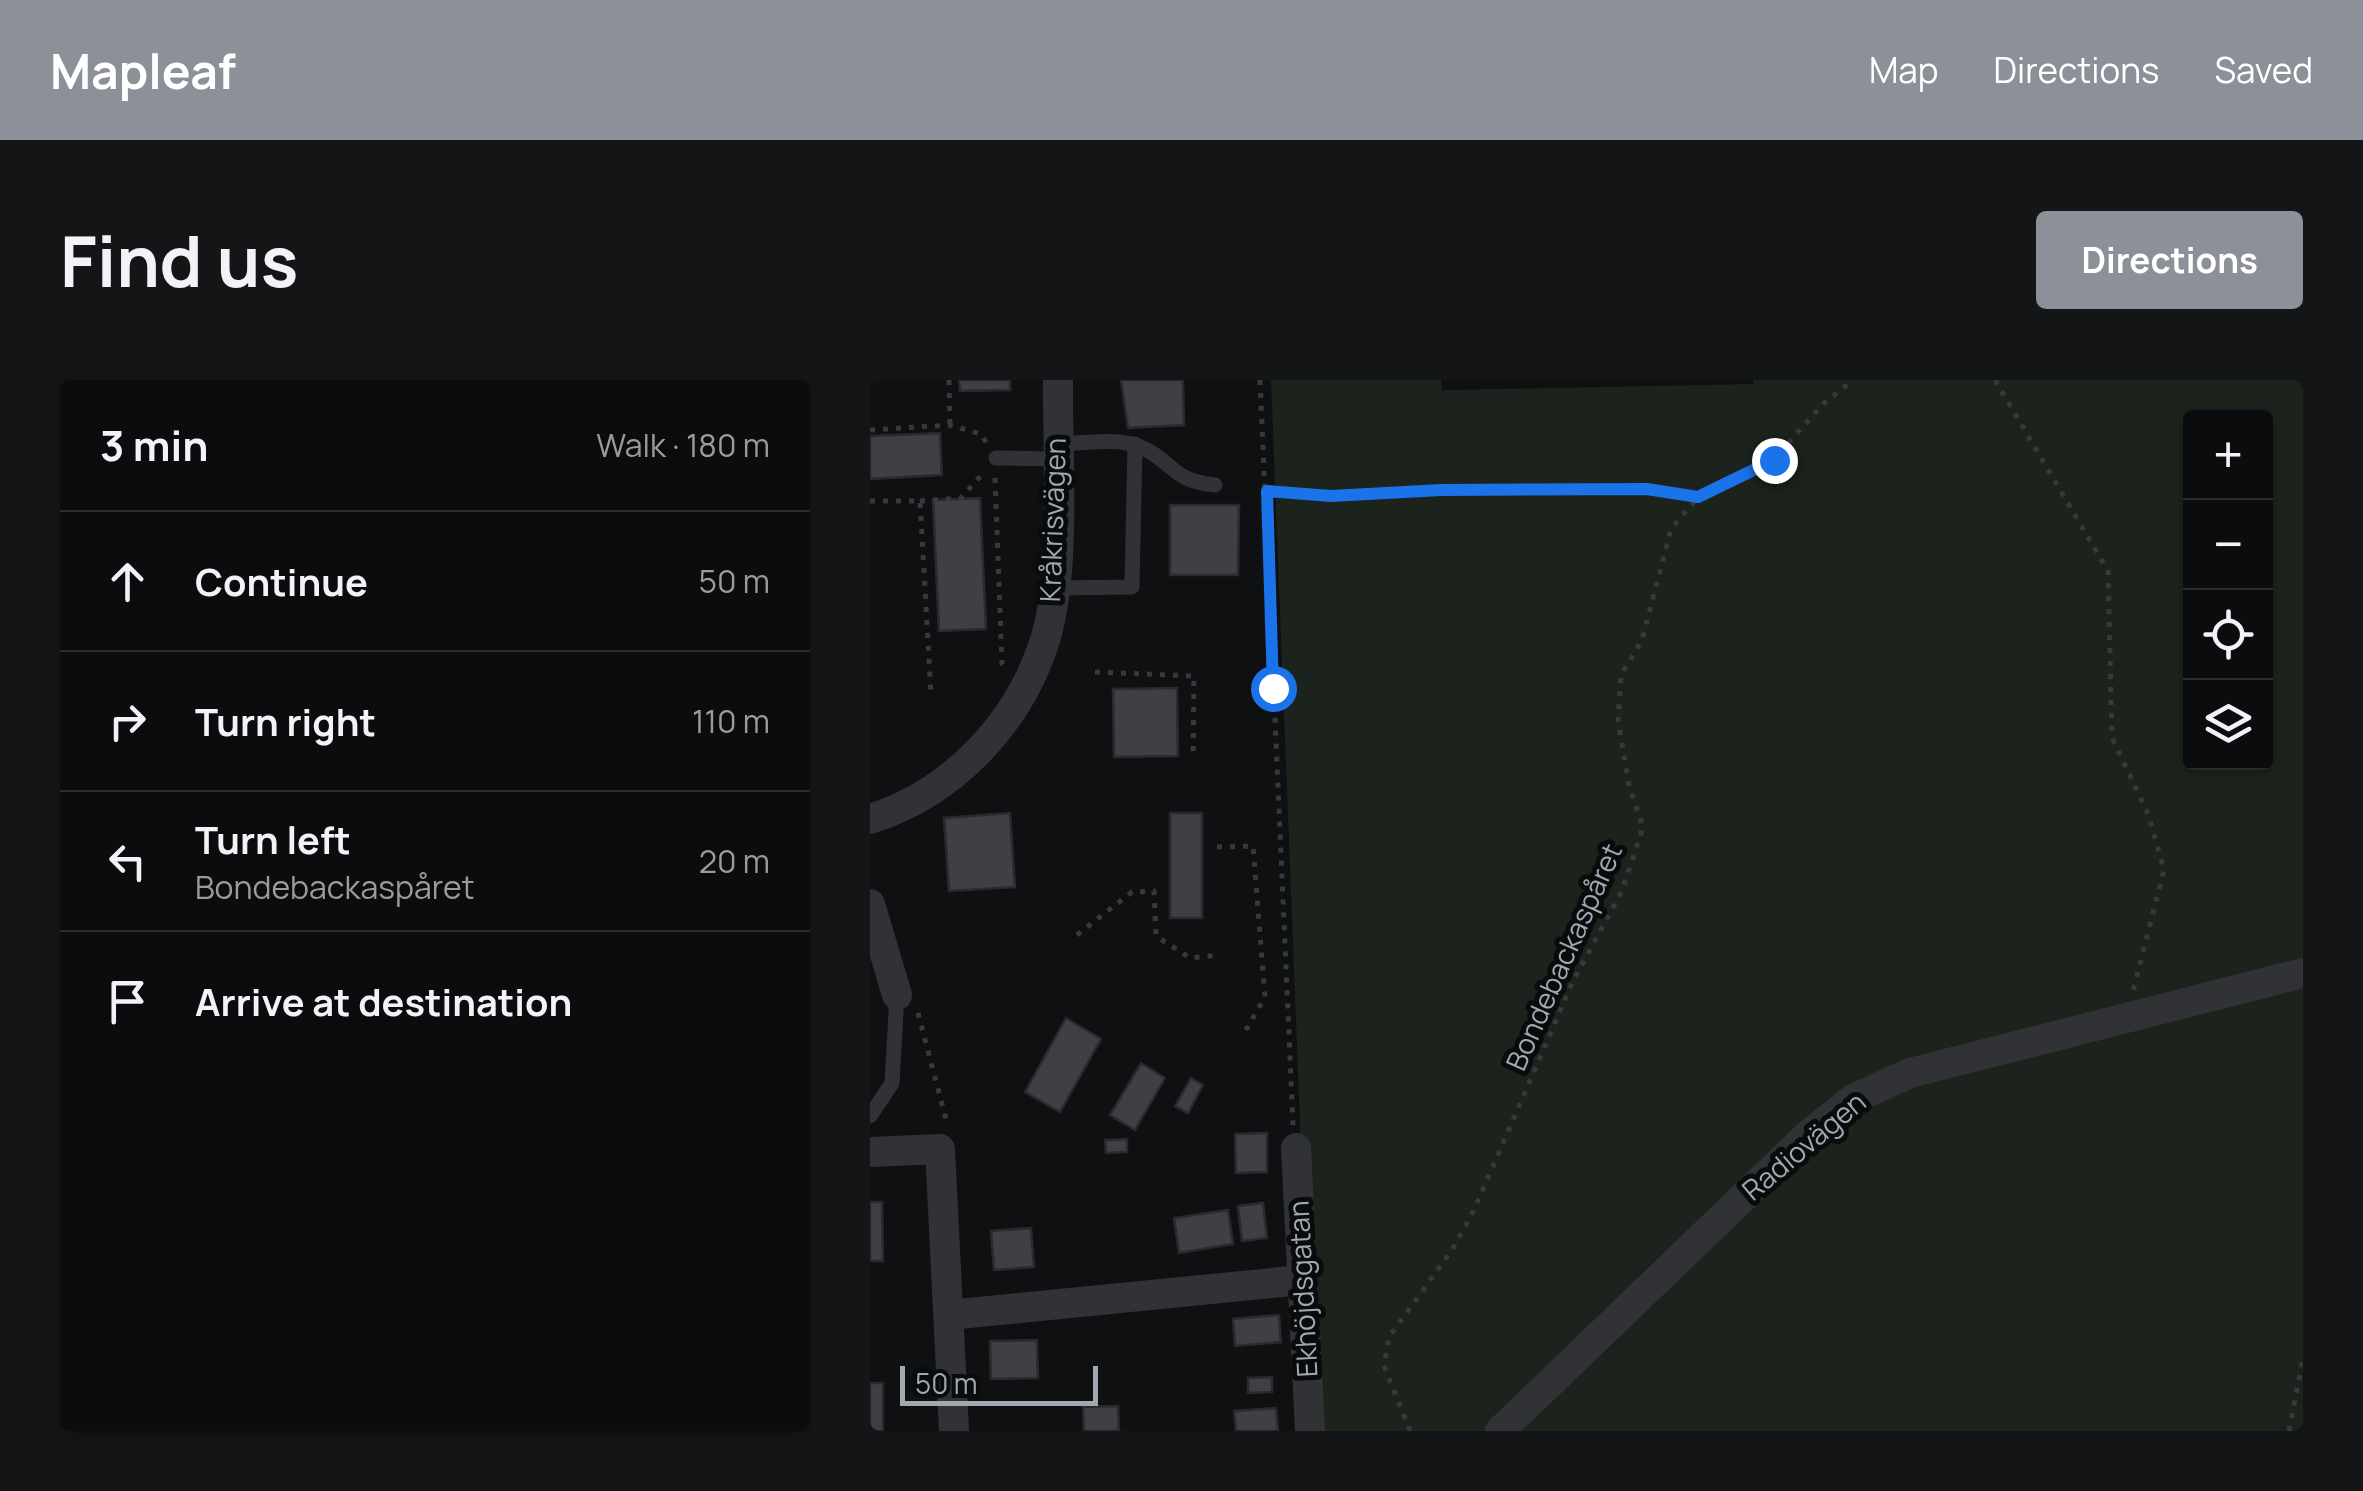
<!DOCTYPE html>
<meta charset="utf-8">
<style>
:root{--surface:#0b0c0d;--page:#141516;--text:#f1f3f6;--muted:#9a9b9d;--line:#2b2c2e;--accent:#8c9099}
body{margin:0;font-family:Manrope,sans-serif;background:var(--page);color:var(--text)}
.controls{position:absolute;right:30px;top:30px;display:grid;overflow:hidden;border-radius:10px;box-shadow:0 2px 8px #0004}
.controls button{width:90px;height:90px;display:grid;place-items:center;padding:0;border:0;border-bottom:2px solid var(--line);background:var(--surface);color:var(--text);font:50px sans-serif}
.scale{position:absolute;left:30px;bottom:25px;width:198px;box-sizing:border-box;padding-left:10px;border:5px solid #a1a8b1;border-top:0;font-size:28px;line-height:35px;white-space:nowrap;color:#a1a8b1;-webkit-text-stroke:8px #0a0b0c;paint-order:stroke}
.stop{position:absolute;width:30px;height:30px;margin:-22px;border:8px solid #1a73e8;border-radius:50%;background:#fff}
.stop.end{background:#1a73e8;border-color:#fff;box-shadow:0 2px 10px #0008}
.list{margin:0;padding:0;list-style:none}
h2{display:flex;justify-content:space-between;align-items:center;height:130px;margin:0;padding:0 40px;font-size:42px}
h2 small{font-size:32px;font-weight:400;color:var(--muted)}
.list li{display:grid;grid-template-columns:65px 1fr auto;gap:30px;align-items:center;box-sizing:border-box;height:140px;padding:0 40px;border-top:2px solid var(--line)}
.list b{display:block;font-size:38px;white-space:nowrap}
.list p{margin:0;font-size:32px;white-space:nowrap;color:var(--muted)}
.list em{font-size:32px;font-style:normal;color:var(--muted)}
.icon{flex:none;width:55px;height:55px;fill:none;stroke:currentColor;stroke-width:2;stroke-linecap:round;stroke-linejoin:round}
.map{position:relative;flex:none;width:1433px;height:1051px;overflow:hidden;border-radius:10px}
header{display:flex;align-items:center;gap:60px;box-sizing:border-box;height:140px;padding:0 50px;background:var(--accent);color:#fff}
header strong{font-size:48px}
nav{display:flex;gap:55px;margin-inline-start:auto;font-size:35px}
.intro{display:flex;align-items:center;justify-content:space-between;box-sizing:border-box;height:240px;padding:0 60px}
h1{margin:0;font-size:70px}
.button{padding:25px 45px;border-radius:10px;background:var(--accent);color:#fff;font-size:35px;font-weight:700}
main{display:flex;gap:60px;padding:0 60px}
aside{flex:1;background:var(--surface);border-radius:10px;box-shadow:0 2px 8px #0004}
.map>svg:first-child{display:block}
.green{fill:#1c231c;fill-rule:evenodd}
.building{fill:#3e4044;stroke:#292a2d;stroke-width:2.5}
.lines{fill:none;stroke-linecap:round;stroke-linejoin:round}
.path{stroke:#37393d;stroke-width:5;stroke-dasharray:5 8;stroke-linecap:butt}
.lane{stroke:#313236;stroke-width:15}
.street{stroke:#313236;stroke-width:30}
.route{stroke:#1a73e8;stroke-width:12}
.labels{text-anchor:middle;stroke-width:10;stroke-linejoin:round;paint-order:stroke}
.street-label{font-size:28px;fill:#a1a8b1;stroke:#0a0b0c}
</style>
<header>
<strong>Mapleaf</strong>
<nav><a>Map</a><a>Directions</a><a>Saved</a></nav>
</header>
<div class="intro"><h1>Find us</h1><a class="button">Directions</a></div>
<main>
<aside>
<h2>3 min<small>Walk · 180 m</small></h2>
<ul class="list">
<li><svg class="icon" aria-label="ahead" viewBox="0 0 24 24"><path d="M12 20V5M6 11l6-6 6 6"/></svg><div><b>Continue</b></div><em>50 m</em></li>
<li><svg class="icon" aria-label="right" viewBox="0 0 24 24"><path d="M7 20v-9h11M14 6l5 5-5 5"/></svg><div><b>Turn right</b></div><em>110 m</em></li>
<li><svg class="icon" aria-label="left" viewBox="0 0 24 24"><path d="M17 20v-9H6M10 6l-5 5 5 5"/></svg><div><b>Turn left</b><p>Bondebackaspåret</p></div><em>20 m</em></li>
<li><svg class="icon" aria-label="arrive" viewBox="0 0 24 24"><path d="M6 21V4h12l-3 4 3 4H6"/></svg><div><b>Arrive at destination</b></div></li>
</ul>
</aside>
<div class="map">
<svg width="1433" height="1051" viewBox="0 0 1433 1051">
<rect width="100%" height="100%" fill="#0f1011"/>
<!-- green -->
<path class="green" d="M401 0H571L572 10 883 4V0H1433V1051H442ZM1320 38H1396V382H1320Z"/>
<!-- building -->
<path class="building" d="M89 0H140V10L90 11Z
M251 0H313L314 45 258 48Z
M70 53 72 95 0 99V56Z
M110 118 116 249 69 251 63 120Z
M300 125H369L368 195H300Z
M307 308 308 376 244 377 243 309Z
M140 433 145 507 79 511 74 438Z
M300 433H332V538H300Z
M196 638 231 659 190 732 155 712Z
M271 683 295 698 265 750 240 735Z
M321 698 333 705 318 733 305 726Z
M397 753V792L366 793 365 754Z
M257 759V772L236 773 235 760Z
M0 822H12L13 881H0Z
M393 823 397 858 372 861 368 826Z
M358 830 363 864 309 873 304 838Z
M161 848 164 887 124 890 121 851Z
M409 935 411 962 365 966 363 939Z
M167 960 168 998 121 999 120 961Z
M402 997V1012L378 1013V998Z
M0 1003H13V1051H0Z
M248 1026 249 1051H214L213 1027Z
M406 1028 408 1051H366L364 1031Z"/>
<g class="lines">
<!-- path -->
<path class="path" d="M79 0 80 45
M390 0 423 745
M1125 0 1238 191 1242 358 1278 434 1294 490 1263 611
M0 50 80 45 111 54 117 64
M125 98 132 284 138 288
M397 111C540 123 686 94 828 117
M0 121H50L61 314
M50 121 91 118 114 92
M225 292 324 296 323 379
M347 467 383 466 395 617 376 650
M207 555 262 512 284 511 286 556 320 578 350 575
M48 633 77 743
M540 1051 514 986 519 957 582 870 604 830 703 601 752 511 773 447 759 405 748 341 751 295 772 260 801 149 828 117 904 79 953 24 983 0
M1419 1051 1433 978"/>
<!-- lane -->
<path class="lane" d="M187 64C211 64 246 57 268 66 304 80 298 100 345 105
M126 78 187 79
M183 208 262 207 265 64
M0 736 22 703 27 615"/>
<!-- street -->
<path class="street" d="M0 439C83 413 149 343 175 260 197 188 187 77 188 0
M0 524 27 615
M426 768 440 1051
M0 772 70 769 84 1051
M79 935 432 900
M630 1051 937 756 983 719 1040 693 1433 593"/>
</g>
<g class="lines">
<!-- route -->
<path class="route" d="M403 308 397 111 461 116 571 110 777 109 828 117 904 80"/>
</g>
<g class="labels">
<!-- street labels -->
<g class="street-label">
<text transform="translate(183 140) rotate(-88)" y="10">Kråkrisvägen</text>
<text transform="translate(694 577) rotate(-66)" y="10">Bondebackaspåret</text>
<text transform="translate(934 766) rotate(-40)" y="10">Radiovägen</text>
<text transform="translate(433 909) rotate(-93)" y="10">Ekhöjdsgatan</text>
</g>
</g>
</svg>
<div class="controls">
<button>+</button>
<button>−</button>
<button><svg class="icon" aria-label="locate" viewBox="0 0 24 24"><circle cx="12" cy="12" r="6"/><path d="M12 2v4M12 18v4M2 12h4M18 12h4"/></svg></button>
<button><svg class="icon" aria-label="layers" viewBox="0 0 24 24"><path d="M12 4l9 5-9 5-9-5zM3 14l9 5 9-5"/></svg></button>
</div>
<div class="scale">50 m</div>
<div class="stop" style="left:403px;top:308px"></div>
<div class="stop end" style="left:904px;top:80px"></div>
</div>
</main>
